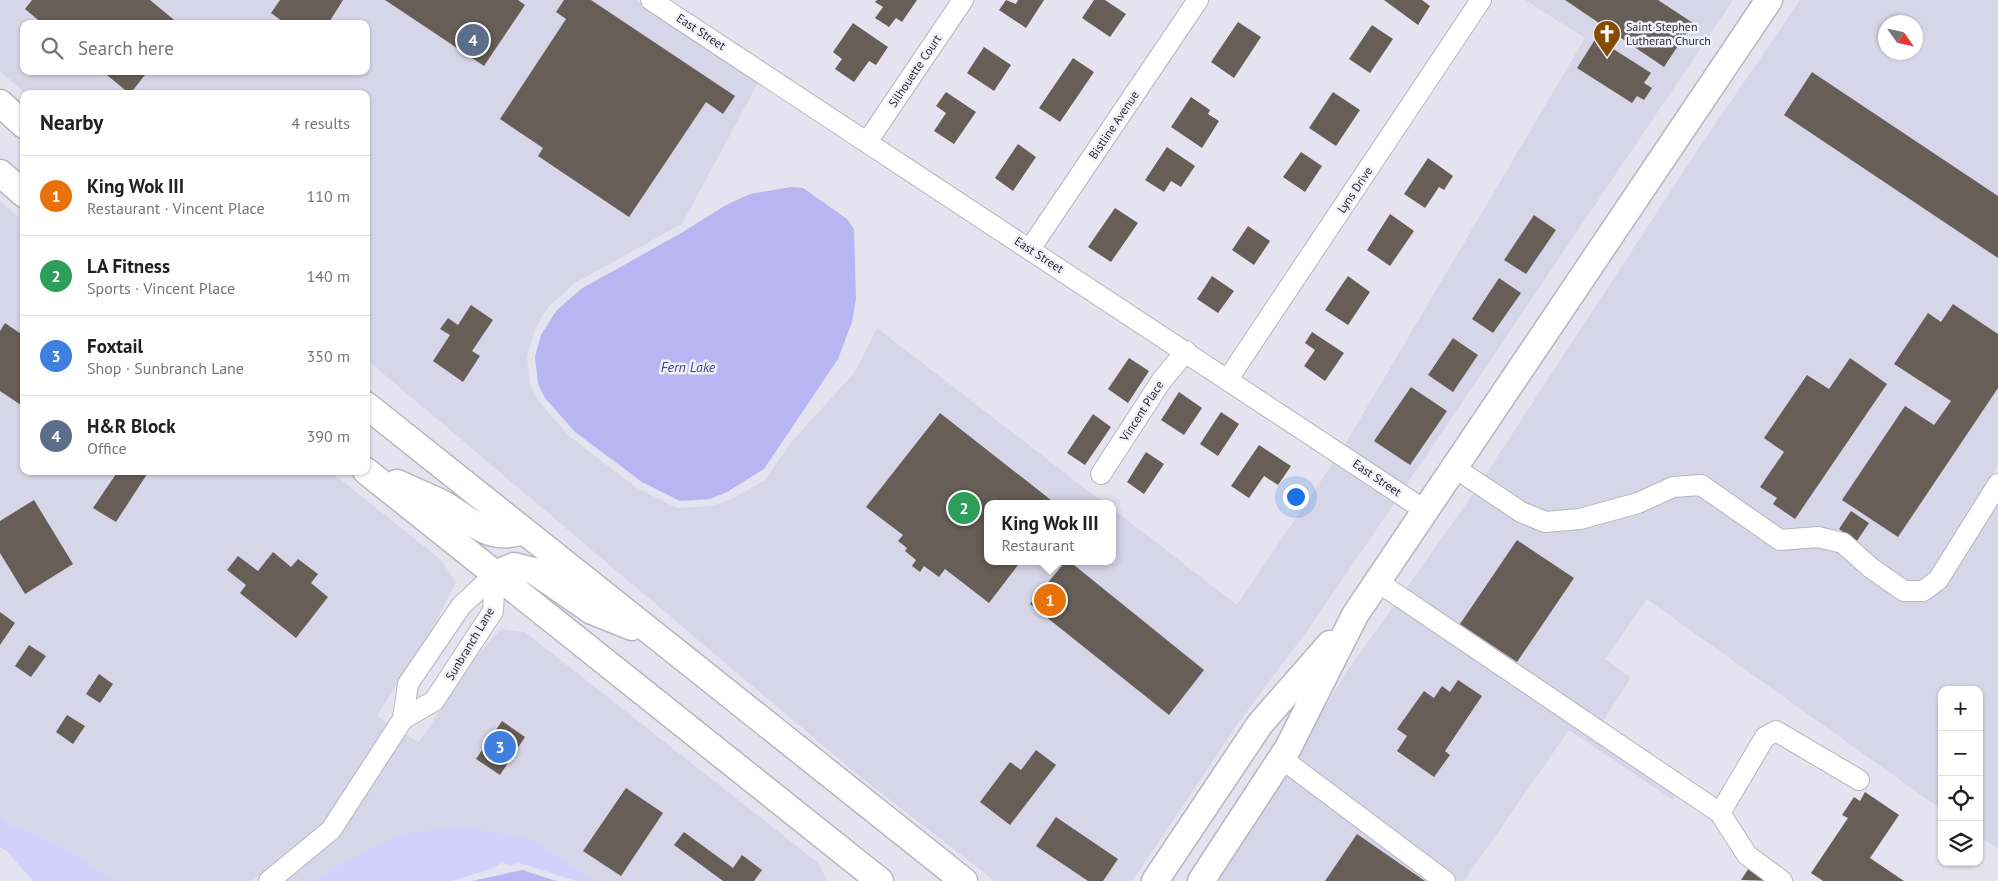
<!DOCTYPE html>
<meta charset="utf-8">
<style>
:root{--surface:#fff;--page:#f6f6f6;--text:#202124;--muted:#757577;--line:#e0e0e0;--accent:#854b00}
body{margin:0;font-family:"PT Sans",sans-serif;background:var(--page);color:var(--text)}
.controls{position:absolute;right:15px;bottom:15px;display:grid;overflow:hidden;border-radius:10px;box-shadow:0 1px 4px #0004}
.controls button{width:45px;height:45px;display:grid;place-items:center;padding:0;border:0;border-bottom:1px solid var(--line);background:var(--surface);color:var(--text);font:25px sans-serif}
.compass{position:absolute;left:1878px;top:15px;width:45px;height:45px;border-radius:50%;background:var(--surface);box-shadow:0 1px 4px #0004;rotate:124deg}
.you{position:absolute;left:1295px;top:496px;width:18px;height:18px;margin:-12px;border:4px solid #fff;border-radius:50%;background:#1a73e8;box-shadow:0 0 0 8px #1a73e833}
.badge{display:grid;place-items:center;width:32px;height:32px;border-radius:50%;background:var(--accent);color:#fff;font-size:16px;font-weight:700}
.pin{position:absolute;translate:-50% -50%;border:2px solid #fff;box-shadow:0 1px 5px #0006}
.popup{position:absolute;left:984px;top:500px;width:132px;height:65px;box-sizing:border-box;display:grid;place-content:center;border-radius:10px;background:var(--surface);filter:drop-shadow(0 1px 4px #0005);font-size:16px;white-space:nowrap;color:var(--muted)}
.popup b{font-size:19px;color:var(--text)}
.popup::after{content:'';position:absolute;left:50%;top:100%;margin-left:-10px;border:10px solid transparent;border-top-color:var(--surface)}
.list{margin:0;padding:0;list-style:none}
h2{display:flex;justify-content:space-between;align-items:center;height:65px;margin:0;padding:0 20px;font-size:21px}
h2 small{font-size:16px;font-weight:400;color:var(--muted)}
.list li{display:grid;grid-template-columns:32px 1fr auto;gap:15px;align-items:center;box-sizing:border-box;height:80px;padding:0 20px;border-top:1px solid var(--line)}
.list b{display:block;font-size:19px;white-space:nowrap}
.list p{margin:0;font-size:16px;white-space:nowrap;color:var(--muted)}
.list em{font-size:16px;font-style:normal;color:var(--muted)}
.icon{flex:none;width:28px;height:28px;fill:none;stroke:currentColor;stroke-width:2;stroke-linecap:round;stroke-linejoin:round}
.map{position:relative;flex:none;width:1998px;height:881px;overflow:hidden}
.search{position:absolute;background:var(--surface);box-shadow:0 1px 4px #0004;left:20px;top:20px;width:350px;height:55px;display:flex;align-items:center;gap:12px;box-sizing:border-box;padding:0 18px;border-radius:10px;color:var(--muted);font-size:19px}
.panel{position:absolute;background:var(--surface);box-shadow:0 1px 4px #0004;left:20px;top:90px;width:350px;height:385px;border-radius:10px}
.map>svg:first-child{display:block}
.built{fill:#d7d6e9;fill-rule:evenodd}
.green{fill:#d3d1fb}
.water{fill:#b9b4f2}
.building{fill:#675e57}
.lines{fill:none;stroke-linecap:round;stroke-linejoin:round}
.minor-casing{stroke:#b6b5c1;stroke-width:22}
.major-casing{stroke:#b6b5c1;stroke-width:29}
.minor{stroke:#fff;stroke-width:20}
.major{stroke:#fff;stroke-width:26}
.labels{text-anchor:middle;stroke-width:5;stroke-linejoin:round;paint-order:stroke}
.poi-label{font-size:12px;fill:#2a2a2f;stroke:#f1f1fc;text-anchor:start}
.street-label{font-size:12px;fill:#2a2a2f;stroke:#f1f1fc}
.water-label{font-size:14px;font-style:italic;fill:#4c418a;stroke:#f1f1fc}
</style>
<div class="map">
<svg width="1998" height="881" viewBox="0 0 1998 881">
<rect width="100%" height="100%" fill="#e4e3ef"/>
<!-- built -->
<path class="built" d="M0 0H636L759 81 682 224 575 283 549 306 541 318 534 332 527 357 530 384 538 400 569 436 637 488 677 508 712 506 732 499 765 480 793 440 855 372 877 328 1105 504H988V561H1112L1113 509 1237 605 1335 460 1396 501 1307 631 1236 726 1132 881H995L859 776 366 359V94H26L0 71ZM24 24H366V71H24Z
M1525 0H1733L1405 487 1344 446 1585 38Z
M1800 0H1998V466L1931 574 1919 582H1906L1876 562 1782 531 1706 478 1577 511 1546 513 1525 505 1484 477 1697 151ZM1886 22H1916V52H1886Z
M0 201 24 222V471H330L440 559 456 582 437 620 377 716 389 724 324 824 298 847 252 881H115L64 847 8 823 0 815Z
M1475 491 1517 519 1699 494 1818 546 1839 551 1924 599 1998 502V849L1979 836V690H1942V810L1647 599 1605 659 1631 678 1603 721 1662 762 1405 590Z
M1396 603 1677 794 1673 800 1569 730 1464 881H1458L1294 757 1348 670Z
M501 629 525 632 817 862 828 881H595L534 840 398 835 344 862 314 881H284L338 836 405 734 419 742 474 660Z
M1284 771 1432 881H1215Z"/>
<!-- green -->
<path class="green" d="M0 815 8 823 64 847 115 881H33L7 851 0 847Z
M463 826 534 840 595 881H577L519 863 510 865 502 863 491 869 451 881H314L344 862 398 835Z"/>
<!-- water -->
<path class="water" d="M791 187 803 188 847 219 854 229 856 299 852 322 838 359 764 469 727 492 710 499 680 501 642 482 575 432 545 398 538 384 535 357 541 335 556 311 581 289 683 232 726 205 750 194Z
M522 870 556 881H472Z"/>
<!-- building -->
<path class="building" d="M32 0H150L179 24H43L25 9Z
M280 0H343L328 24H286L271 13Z
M385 0H518L525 5 484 66Z
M564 0H591L735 96 723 114 706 102 629 217 538 156 543 148 500 119 566 19 556 12Z
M877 0H917L902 22 896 18 889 27 875 18 883 7 875 2Z
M1006 0 1016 4 1018 0H1044L1026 28 999 10Z
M1094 0H1105L1126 14 1110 37 1082 18Z
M1384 0H1422L1430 6 1418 25Z
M1565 0H1658L1693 23 1664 67Z
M1238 22 1261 37 1234 78 1211 62Z
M853 23 888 47 876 65 869 61 854 82 835 69 842 59 833 52Z
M1372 25 1393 39 1370 73 1349 59Z
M1596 38 1651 73 1644 83 1652 88 1644 100 1637 96 1632 103 1577 68Z
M984 47 1011 65 994 91 967 73Z
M1073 58 1094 72 1060 122 1039 108Z
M102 71H148L130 94Z
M1812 72 1998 196V258L1784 115Z
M946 92 976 112 954 144 934 131 946 113 936 106Z
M1333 92 1360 110 1336 146 1309 128Z
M1191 97 1210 110 1208 114 1219 121 1202 148 1171 127Z
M1018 144 1036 157 1013 191 995 178Z
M1167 147 1195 166 1181 187 1171 181 1164 192 1145 180Z
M1301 152 1322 166 1305 192 1283 177Z
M1428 158 1453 176 1444 190 1439 187 1425 208 1404 194Z
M1115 208 1138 223 1111 262 1088 247Z
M1390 214 1414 231 1390 266 1367 250Z
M1534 215 1556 230 1526 274 1504 260Z
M1248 226 1270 241 1254 265 1232 250Z
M1212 276 1234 291 1218 313 1197 299Z
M1348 276 1370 292 1348 325 1325 310Z
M1499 278 1521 293 1493 333 1472 319Z
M1953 304 1998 334V388L1898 537 1842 500 1905 406 1934 425 1951 401 1894 364 1928 313 1941 322Z
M471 305 493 320 472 351 480 356 463 382 433 361 450 335 440 329 448 318 458 325Z
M5 323 24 336V407L0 391V331Z
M1312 332 1344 353 1325 381 1304 366 1315 350 1305 343Z
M1453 338 1478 355 1453 392 1428 375Z
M1129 358 1149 371 1128 403 1108 389Z
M1850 358 1887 384 1795 519 1773 504 1777 498 1760 487 1784 452 1764 438 1807 375 1829 389Z
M1411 387 1447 411 1410 465 1374 441Z
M1179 392 1202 408 1184 435 1161 420Z
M1221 412 1239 424 1218 456 1200 444Z
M940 413 1056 504H988V561H1021L989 603 945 569 939 577 924 566 920 572 912 566 916 560 905 551 907 548 898 541 903 535 866 507Z
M1093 414 1111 427 1085 465 1067 453Z
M1259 445 1291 466 1278 485 1264 476 1249 498 1231 486Z
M1146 452 1164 464 1144 494 1127 482Z
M118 471H149L116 522 93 508Z
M34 500 73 564 25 594 0 553V521Z
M1851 511 1869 523 1857 541 1839 529Z
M1517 540 1574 578 1517 662 1460 624Z
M273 552 291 567 298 559 318 574 311 583 328 597 296 638 240 593 246 585 227 570 238 556 258 571Z
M1066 561H1069L1204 670 1169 715 1030 604Z
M0 612 15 623 0 645Z
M29 645 46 656 31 677 15 666Z
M99 674 113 684 100 703 86 694Z
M1458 680 1482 696 1445 751 1450 755 1434 777 1397 751 1407 736 1397 729 1424 691 1434 698 1442 686 1450 692Z
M67 715 85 726 73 744 56 732Z
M502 721 525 737 500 775 476 759Z
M1036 750 1056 765 1010 825 980 802 1010 762 1021 770Z
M626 788 663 813 621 876 583 851Z
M1865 792 1899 815 1870 858 1904 881H1823L1811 873 1848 818 1842 815 1854 797 1860 801Z
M1056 817 1118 859 1103 881H1088L1036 846Z
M684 832 733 868 742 855 762 870 754 881H723L674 845Z
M1357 834 1425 881H1325Z
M1751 865 1776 881 1741 880Z"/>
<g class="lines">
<defs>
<path id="minor" d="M651 0 1426 511
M867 142 963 0
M1030 249 1198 0
M1228 379 1481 0
M1455 468 1521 512 1545 522 1580 519 1638 503 1673 487 1701 485 1780 540 1818 537 1843 543 1871 568 1904 591H1923L1938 580 1998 484
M1101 474 1162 380 1186 351
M1378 582 1720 813 1747 855 1782 881
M403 719 434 701 493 611 495 574
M1281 758 1445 881
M1720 813 1765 737 1776 731 1859 780
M269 881 331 830 403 719 408 684 461 606 495 574"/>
<path id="major" d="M0 103 24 125
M0 173 24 194
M366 405 964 881
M366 471 880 881
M397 483C413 491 431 497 447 506 476 524 488 542 524 531
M495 574 514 566 534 571 592 611 632 627
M1155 881 1260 724 1330 644
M1201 881 1288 748 1355 615 1769 0"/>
</defs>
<!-- minor casing -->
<use href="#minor" class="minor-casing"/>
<!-- major casing -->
<use href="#major" class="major-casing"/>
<!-- minor -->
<use href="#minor" class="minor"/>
<!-- major -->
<use href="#major" class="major"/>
</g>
<!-- icons -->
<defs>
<symbol id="church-pin" viewBox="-11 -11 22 30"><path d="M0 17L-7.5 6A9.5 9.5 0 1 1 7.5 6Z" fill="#854b00" stroke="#f1f1fc"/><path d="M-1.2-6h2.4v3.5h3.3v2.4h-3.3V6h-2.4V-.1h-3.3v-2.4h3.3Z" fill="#fff"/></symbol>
</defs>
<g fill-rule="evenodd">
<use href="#church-pin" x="1591" y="18" width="32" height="43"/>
</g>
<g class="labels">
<!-- poi labels -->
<g class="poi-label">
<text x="1626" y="31">Saint Stephen<tspan x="1626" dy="14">Lutheran Church</tspan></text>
</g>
<!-- street labels -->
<g class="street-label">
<text transform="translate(701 32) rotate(33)" y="4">East Street</text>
<text transform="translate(915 71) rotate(-56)" y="4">Silhouette Court</text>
<text transform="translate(1114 125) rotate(-56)" y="4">Bistline Avenue</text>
<text transform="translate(1355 190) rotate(-56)" y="4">Lyns Drive</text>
<text transform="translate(1039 255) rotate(33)" y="4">East Street</text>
<text transform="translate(1142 411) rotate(-57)" y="4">Vincent Place</text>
<text transform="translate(1377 478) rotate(34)" y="4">East Street</text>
<text transform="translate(470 644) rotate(-59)" y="4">Sunbranch Lane</text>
</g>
<!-- water labels -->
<g class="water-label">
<text x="688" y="372">Fern Lake</text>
</g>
</g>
</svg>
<div class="controls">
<button>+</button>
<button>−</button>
<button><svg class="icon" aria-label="locate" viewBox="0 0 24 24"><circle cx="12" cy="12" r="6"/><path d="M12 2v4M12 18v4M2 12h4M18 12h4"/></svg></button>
<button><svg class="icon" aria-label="layers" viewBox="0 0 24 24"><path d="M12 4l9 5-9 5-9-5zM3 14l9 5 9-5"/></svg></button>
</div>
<svg class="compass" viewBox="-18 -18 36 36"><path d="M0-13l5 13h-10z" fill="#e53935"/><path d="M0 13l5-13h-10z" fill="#757577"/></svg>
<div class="you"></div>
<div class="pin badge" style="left:1050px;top:600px;background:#e8710a">1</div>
<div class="popup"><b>King Wok III</b>Restaurant</div>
<div class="pin badge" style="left:964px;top:508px;background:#2e9e5b">2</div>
<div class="pin badge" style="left:500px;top:747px;background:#3f7fe0">3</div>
<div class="pin badge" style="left:473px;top:40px;background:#5c6f8a">4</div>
<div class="search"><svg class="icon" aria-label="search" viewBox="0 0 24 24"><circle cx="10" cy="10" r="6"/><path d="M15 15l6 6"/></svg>Search here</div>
<section class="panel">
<h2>Nearby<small>4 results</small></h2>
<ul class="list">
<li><span class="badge" style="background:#e8710a">1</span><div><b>King Wok III</b><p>Restaurant · Vincent Place</p></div><em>110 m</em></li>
<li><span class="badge" style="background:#2e9e5b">2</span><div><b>LA Fitness</b><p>Sports · Vincent Place</p></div><em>140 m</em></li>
<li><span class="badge" style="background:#3f7fe0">3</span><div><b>Foxtail</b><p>Shop · Sunbranch Lane</p></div><em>350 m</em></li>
<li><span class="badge" style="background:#5c6f8a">4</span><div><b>H&amp;R Block</b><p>Office</p></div><em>390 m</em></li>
</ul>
</section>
</div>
